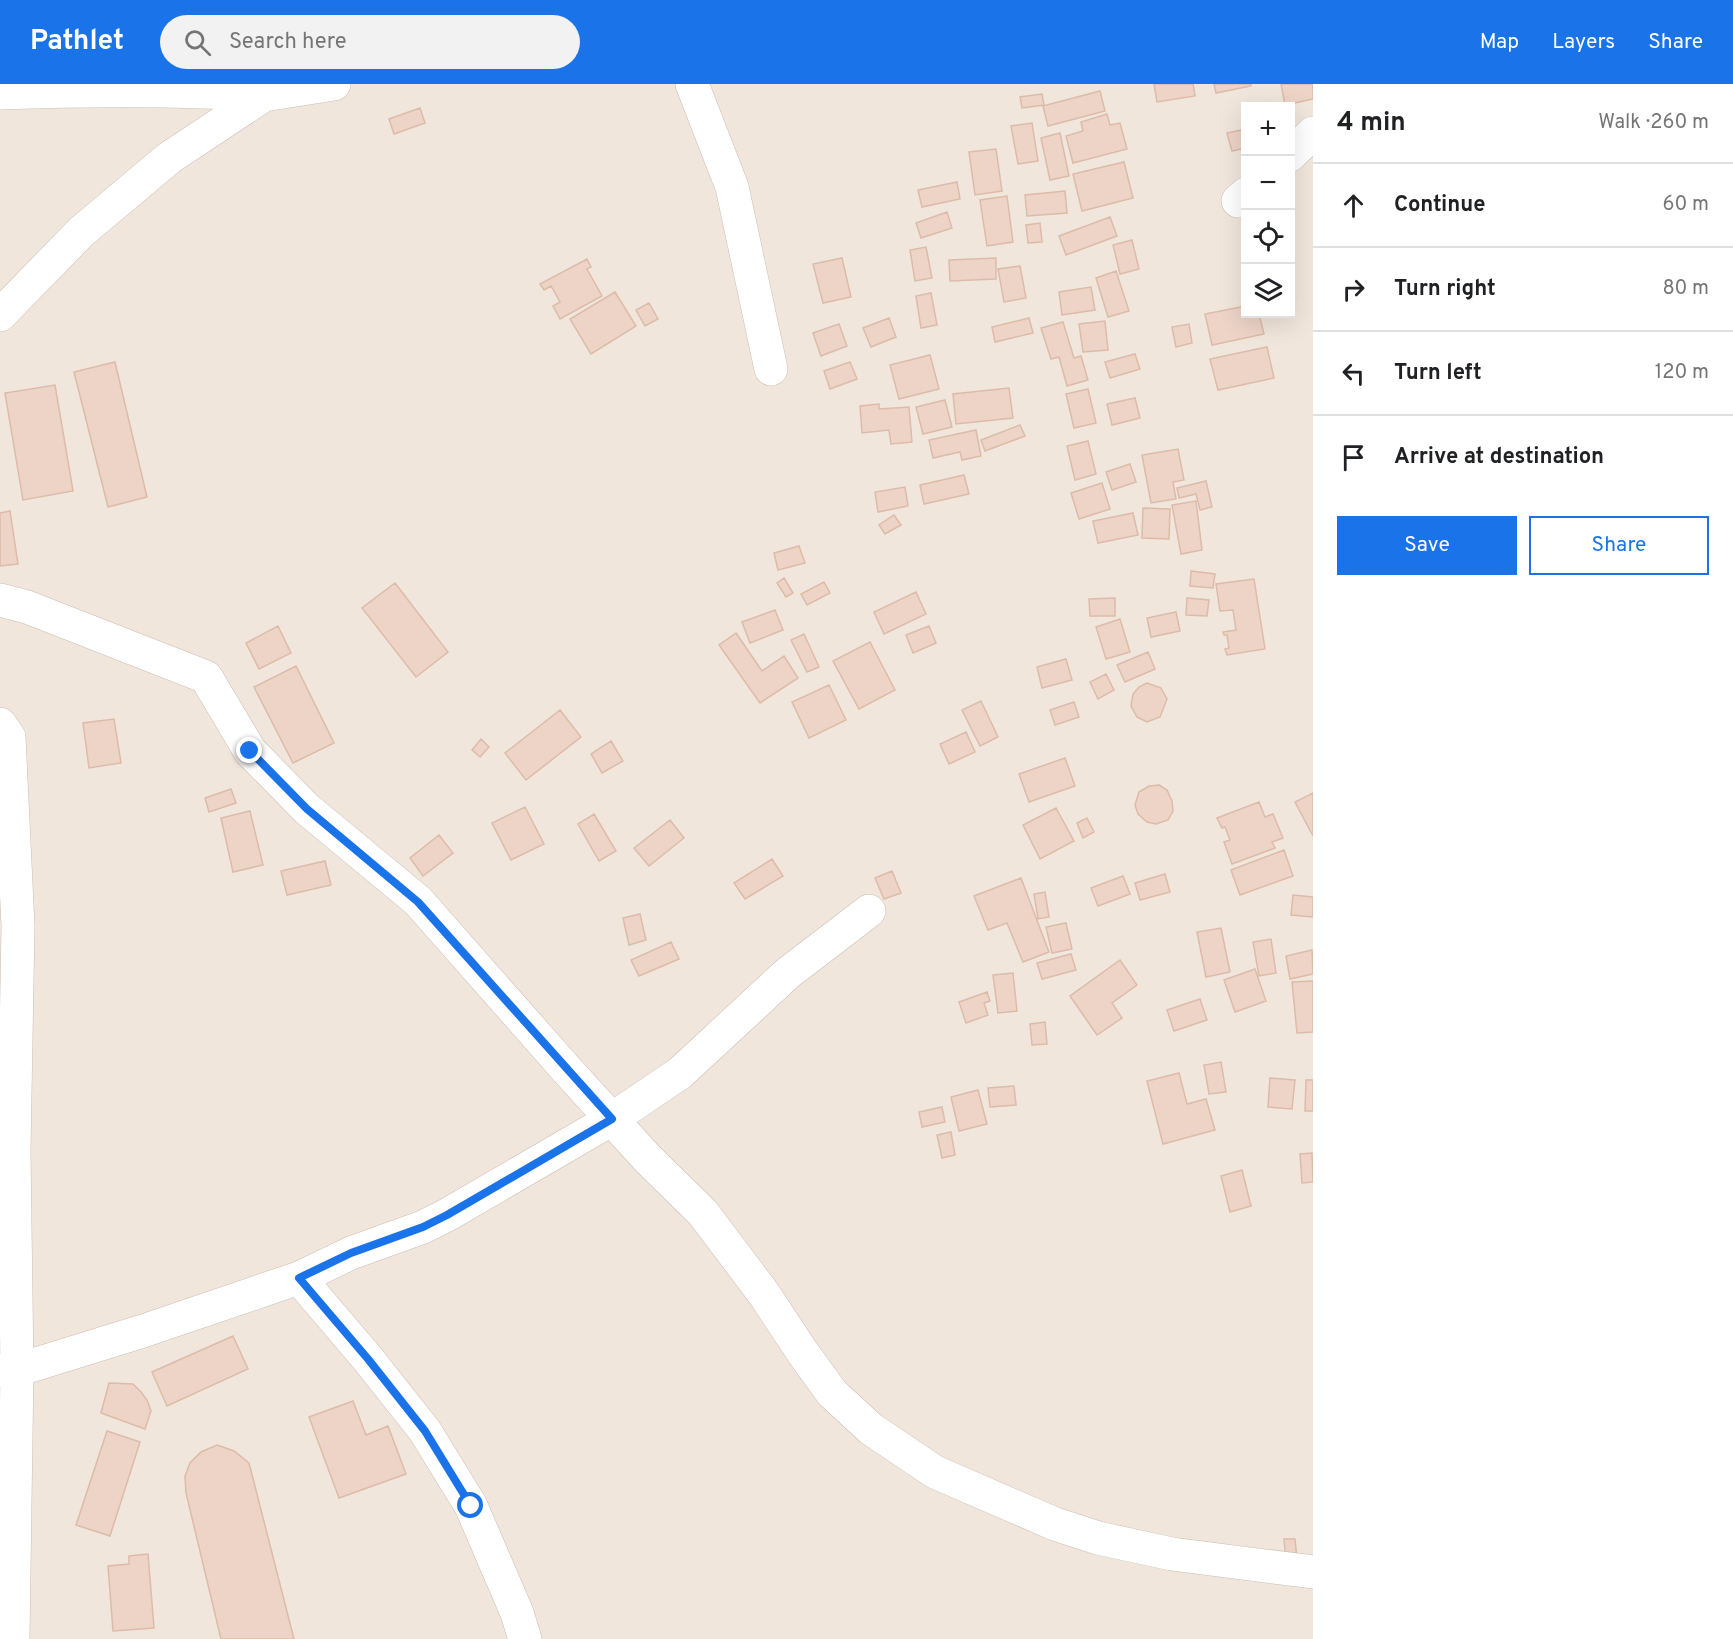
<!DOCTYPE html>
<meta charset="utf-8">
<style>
:root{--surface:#fff;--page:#f2f2f2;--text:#202124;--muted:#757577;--line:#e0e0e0;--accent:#1a73e8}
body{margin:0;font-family:Overpass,sans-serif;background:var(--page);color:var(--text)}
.controls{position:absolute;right:18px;top:18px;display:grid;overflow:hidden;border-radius:0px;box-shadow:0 6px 24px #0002}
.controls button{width:54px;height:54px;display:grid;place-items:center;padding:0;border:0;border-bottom:2px solid var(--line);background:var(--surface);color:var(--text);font:30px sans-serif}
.stop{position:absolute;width:18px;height:18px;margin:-14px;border:4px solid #1a73e8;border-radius:50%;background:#fff}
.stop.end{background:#1a73e8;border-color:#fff;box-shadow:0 2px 6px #0008}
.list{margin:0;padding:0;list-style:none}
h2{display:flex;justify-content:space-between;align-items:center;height:78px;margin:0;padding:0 24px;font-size:26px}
h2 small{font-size:20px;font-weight:400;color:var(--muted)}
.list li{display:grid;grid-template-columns:39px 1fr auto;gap:18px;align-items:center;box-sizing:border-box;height:84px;padding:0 24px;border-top:2px solid var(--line)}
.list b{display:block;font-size:22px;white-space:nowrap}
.list em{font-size:20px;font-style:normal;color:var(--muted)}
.actions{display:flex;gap:12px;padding:18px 24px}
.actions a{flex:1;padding:14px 0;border:2px solid var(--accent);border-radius:0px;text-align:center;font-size:21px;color:var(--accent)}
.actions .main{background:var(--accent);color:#fff}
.icon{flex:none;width:33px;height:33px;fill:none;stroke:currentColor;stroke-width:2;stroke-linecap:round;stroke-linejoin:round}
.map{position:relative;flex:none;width:1313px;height:1555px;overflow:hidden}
header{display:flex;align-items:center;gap:36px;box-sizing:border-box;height:84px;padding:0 30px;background:var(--accent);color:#fff}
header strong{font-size:28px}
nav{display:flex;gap:33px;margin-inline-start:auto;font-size:21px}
.search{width:420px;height:54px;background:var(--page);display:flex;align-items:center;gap:15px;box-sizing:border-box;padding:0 21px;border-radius:33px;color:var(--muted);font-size:22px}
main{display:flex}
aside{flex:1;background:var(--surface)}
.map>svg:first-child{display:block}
.residential{fill:#f1e6db;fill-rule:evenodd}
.building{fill:#edd4c7;stroke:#ddbba9;stroke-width:1.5}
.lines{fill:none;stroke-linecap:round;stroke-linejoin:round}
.street-casing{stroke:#ccbdb3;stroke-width:34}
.street{stroke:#fff;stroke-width:33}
.route{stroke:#1a73e8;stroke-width:8}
</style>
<header>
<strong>Pathlet</strong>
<div class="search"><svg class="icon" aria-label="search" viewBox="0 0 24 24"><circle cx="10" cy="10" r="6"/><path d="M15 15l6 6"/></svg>Search here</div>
<nav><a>Map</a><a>Layers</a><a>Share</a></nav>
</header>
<main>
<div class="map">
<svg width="1313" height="1555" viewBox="0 0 1313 1555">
<rect width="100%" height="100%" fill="#faf4ec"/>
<!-- residential -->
<path class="residential" d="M0 0H1313V1555H0ZM1246 22H1290V230H1246Z"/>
<!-- building -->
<path class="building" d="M1154 0H1193L1195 12 1157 18Z
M1214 0H1251V2L1216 9Z
M1281 0H1313V15L1285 21Z
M1100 7 1105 27 1048 42 1043 22Z
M1042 10 1044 21 1022 24 1020 13Z
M420 24 425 39 394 50 389 35Z
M1107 30 1110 41 1120 39 1127 65 1073 79 1066 52 1083 47 1081 38Z
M1032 39 1038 77 1018 80 1011 42Z
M1246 45V64L1232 67 1227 49Z
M1060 49 1069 92 1050 96 1041 54Z
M996 65 1002 107 975 111 969 68Z
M1124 78 1133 114 1082 127 1073 90Z
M957 98 960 115 922 123 918 106Z
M1065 107 1067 129 1027 132 1025 111Z
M1007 112 1013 158 987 162 980 116Z
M947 128 952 144 921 154 916 139Z
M1110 133 1117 152 1066 171 1059 152Z
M1040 139 1042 158 1028 159 1026 141Z
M1132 156 1139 185 1120 190 1113 161Z
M926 163 932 194 915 197 910 166Z
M842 174 851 213 823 219 813 180Z
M996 174V195L950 197 949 176Z
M587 175 591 183 587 185 602 212 560 235 553 222 560 218 551 202 544 206 540 200Z
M1020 182 1026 214 1004 218 998 185Z
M1116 187 1129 227 1108 233 1096 194Z
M1091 203 1095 226 1062 231 1059 208Z
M615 208 636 242 591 270 570 235Z
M931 209 937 241 921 244 916 212Z
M649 219 658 235 645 242 636 226Z
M1246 222V230H1259L1264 250 1212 261 1205 230Z
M889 234 896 253 871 263 863 244Z
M1029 234 1033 249 995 258 992 243Z
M1105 237 1108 266 1083 268 1079 240Z
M1063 238 1074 274 1081 272 1088 296 1067 302 1059 273 1051 275 1041 244Z
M839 240 847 262 821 272 813 249Z
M1189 240 1192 259 1176 263 1172 243Z
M1267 263 1274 294 1218 306 1210 275Z
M1135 270 1140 285 1110 294 1105 278Z
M930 271 939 305 899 315 890 281Z
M115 278 147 413 108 423 74 288Z
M850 278 857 295 830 305 824 287Z
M55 301 73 407 23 416 5 309Z
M1009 304 1013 334 956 340 953 310Z
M1088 305 1096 339 1074 344 1066 310Z
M1135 314 1140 334 1112 341 1107 320Z
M945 316 952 343 923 350 916 323Z
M879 320V325L909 323 912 358 891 360 889 346 862 349 860 322Z
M1020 341 1025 352 985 367 981 356Z
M976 346 981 372 962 376 960 368 933 374 929 356Z
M1088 357 1096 390 1075 396 1067 362Z
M1178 365 1184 396 1173 398 1176 415 1151 419 1142 371Z
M1130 380 1136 398 1112 406 1106 388Z
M964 391 969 410 924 420 920 401Z
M1206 397 1212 423 1200 426 1196 410 1179 414 1177 404Z
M1102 399 1110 425 1079 435 1071 409Z
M905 403 908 422 878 428 875 408Z
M1196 417 1202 466 1181 470 1172 421Z
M1143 424 1170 425 1169 455 1142 454Z
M10 427 18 480 0 482V429Z
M1133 429 1138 451 1098 459 1093 437Z
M894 431 901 441 885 450 879 441Z
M799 462 805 479 778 486 774 469Z
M1191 487 1215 490 1213 504 1190 502Z
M784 494 793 509 786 513 777 499Z
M1254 495 1265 565 1227 571 1225 565 1229 564 1227 551H1224L1223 548 1236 546 1233 526 1220 527 1216 500Z
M824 498 830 509 807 521 801 510Z
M395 499 448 568 416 593 362 524Z
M916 508 926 530 884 550 874 528Z
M1115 514V532H1090L1089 515Z
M1187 514 1209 516 1207 532 1186 531Z
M775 526 783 546 750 559 742 538Z
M1176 528 1180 547 1151 553 1147 534Z
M1120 535 1130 568 1106 575 1096 543Z
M278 542 291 569 259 585 246 559Z
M929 542 936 559 913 569 906 551Z
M736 549 762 587 784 572 798 594 760 619 719 561Z
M804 550 819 583 807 588 791 556Z
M870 558 895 606 859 625 833 577Z
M1148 568 1155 585 1125 598 1117 581Z
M1066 575 1072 596 1042 604 1037 583Z
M296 582 334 659 293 679 254 603Z
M1106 590 1114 606 1098 615 1090 598Z
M1147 599 1161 604 1167 615 1160 633 1147 638 1137 633 1131 622 1133 610 1139 603Z
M829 601 846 636 809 654 792 618Z
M981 617 998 653 980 662 962 626Z
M1074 618 1079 633 1055 641 1050 626Z
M560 626 581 653 526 696 505 669Z
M114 635 121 679 89 684 83 639Z
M966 648 975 668 949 680 940 660Z
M481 655 489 663 480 673 472 666Z
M611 657 623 677 602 689 591 670Z
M1065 674 1075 702 1029 718 1019 690Z
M1159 701 1167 706 1172 717 1173 727 1168 736 1156 740 1147 738 1138 730 1135 721 1139 708 1149 702Z
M231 705 236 719 209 728 205 714Z
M1313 709V752L1295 718Z
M1259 718 1265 733 1273 730 1283 754 1272 758 1275 764 1232 780 1224 758 1230 756 1225 743 1222 744 1217 734Z
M525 723 544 760 511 776 492 739Z
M1056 724 1074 757 1040 775 1023 741Z
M250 727 263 781 233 788 221 734Z
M594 730 616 767 599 777 578 740Z
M1087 734 1094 748 1083 754 1077 739Z
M670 736 684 754 649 782 634 764Z
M439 751 453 769 423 792 410 774Z
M1284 766 1293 792 1240 811 1231 786Z
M772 775 783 792 745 815 734 799Z
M325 777 331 801 287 811 281 787Z
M892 787 901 809 884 815 875 794Z
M1165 790 1170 808 1140 816 1135 799Z
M1123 792 1130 810 1098 822 1091 804Z
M1021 794 1049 868 1023 878 1007 839 988 846 974 812Z
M1045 808 1049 833 1038 835 1034 810Z
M1293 811 1313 813V833L1291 831Z
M640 830 646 856 629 861 623 834Z
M1066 839 1072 865 1052 869 1046 843Z
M1221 844 1230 888 1206 893 1197 848Z
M1271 855 1276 889 1259 892 1253 858Z
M671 858 679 875 639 892 631 876Z
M1312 866 1313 890 1290 895 1286 872Z
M1071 870 1076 886 1042 895 1037 879Z
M1120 876 1137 901 1112 919 1122 934 1097 951 1070 912Z
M1255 885 1266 917 1235 928 1224 896Z
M1013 889 1017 927 998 929 993 891Z
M1313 897V948L1297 949 1292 898Z
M987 908 990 917 984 919 988 931 966 939 959 918Z
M1200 915 1207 936 1174 947 1167 926Z
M1045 938 1047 960 1032 961 1030 940Z
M1221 978 1226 1008 1209 1010 1204 981Z
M1179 989 1187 1020 1206 1015 1215 1046 1163 1060 1147 997Z
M1270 994 1295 996 1292 1025 1268 1023Z
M1306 996H1313V1027H1305Z
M1014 1002 1016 1021 990 1023 988 1004Z
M978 1006 987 1040 959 1047 951 1013Z
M942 1023 945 1038 922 1043 919 1028Z
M951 1048 955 1071 942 1074 937 1051Z
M1312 1069 1313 1098 1302 1099 1300 1070Z
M1242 1086 1251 1122 1230 1128 1221 1092Z
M233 1252 248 1285 167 1322 152 1288Z
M109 1299 133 1300 141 1308 147 1316 151 1327 145 1345 101 1329Z
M353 1317 366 1351 388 1342 406 1390 339 1414 309 1333Z
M107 1347 140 1358 110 1452 76 1441Z
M217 1361 234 1367 249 1379 294 1555H221L186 1409 185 1392 190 1379 201 1368Z
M1284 1455H1295L1297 1475 1286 1476Z
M148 1470 154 1544 113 1547 108 1482 129 1480V1472Z"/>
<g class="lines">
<defs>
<path id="street" d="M692 0 732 103 771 285
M0 9C88 6 176 5 264 11
M1290 71 1313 49
M1238 117 1246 110
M0 231 81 148 169 74 264 11 334 0
M0 516 27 523 206 593 250 667 307 725 418 817 567 986 648 1075 703 1129 764 1210 803 1269 832 1309 871 1345 935 1388 1055 1440 1098 1454 1172 1470 1313 1488
M0 640 9 653 18 842 14 1067 17 1286 13 1555
M299 1194 368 1275 425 1347 471 1422 517 1529 525 1555
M0 1286H17L143 1247 299 1194 351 1169 423 1143 447 1131 612 1035 680 989 788 889 869 827"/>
</defs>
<!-- street casing -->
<use href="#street" class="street-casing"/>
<!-- street -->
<use href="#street" class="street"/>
</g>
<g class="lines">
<!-- route -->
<path class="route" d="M250 667 307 725 418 818 612 1035 447 1131 423 1143 351 1169 299 1194 368 1275 425 1347 471 1422"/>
</g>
</svg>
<div class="controls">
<button>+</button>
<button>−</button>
<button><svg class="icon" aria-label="locate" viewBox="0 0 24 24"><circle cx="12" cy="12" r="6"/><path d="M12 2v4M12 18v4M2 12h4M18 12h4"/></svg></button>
<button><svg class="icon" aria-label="layers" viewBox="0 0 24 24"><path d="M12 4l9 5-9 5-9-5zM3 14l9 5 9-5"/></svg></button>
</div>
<div class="stop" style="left:471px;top:1422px"></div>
<div class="stop end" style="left:250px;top:667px"></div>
</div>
<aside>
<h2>4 min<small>Walk · 260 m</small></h2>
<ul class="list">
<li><svg class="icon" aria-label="ahead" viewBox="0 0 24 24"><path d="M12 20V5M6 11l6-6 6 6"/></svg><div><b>Continue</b></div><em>60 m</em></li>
<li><svg class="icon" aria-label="right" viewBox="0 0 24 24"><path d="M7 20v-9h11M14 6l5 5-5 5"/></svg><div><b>Turn right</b></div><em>80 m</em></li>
<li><svg class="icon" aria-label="left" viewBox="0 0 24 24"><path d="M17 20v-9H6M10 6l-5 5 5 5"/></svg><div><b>Turn left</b></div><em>120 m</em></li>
<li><svg class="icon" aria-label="arrive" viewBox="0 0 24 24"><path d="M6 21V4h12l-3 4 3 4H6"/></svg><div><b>Arrive at destination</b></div></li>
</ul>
<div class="actions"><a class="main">Save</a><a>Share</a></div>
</aside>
</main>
